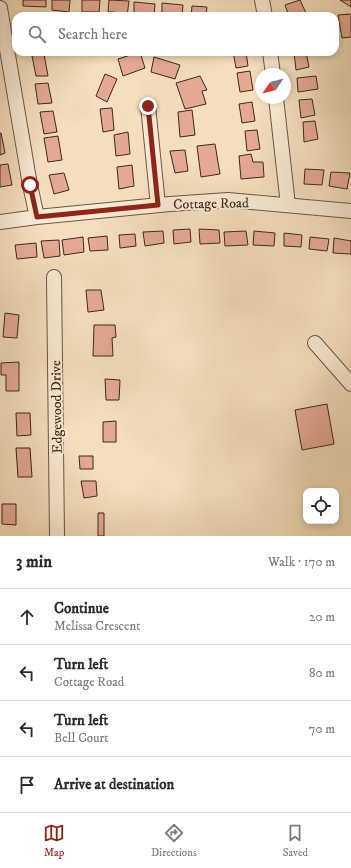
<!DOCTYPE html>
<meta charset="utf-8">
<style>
:root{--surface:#fff;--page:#f2f2f3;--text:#2b2b33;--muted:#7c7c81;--line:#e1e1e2;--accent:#8f2418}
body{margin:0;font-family:"IM FELL DW Pica",serif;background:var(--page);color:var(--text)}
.controls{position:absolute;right:12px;bottom:12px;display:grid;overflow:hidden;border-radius:8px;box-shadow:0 2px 6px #0003}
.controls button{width:36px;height:36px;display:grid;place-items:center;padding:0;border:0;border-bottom:1px solid var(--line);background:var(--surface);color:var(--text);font:20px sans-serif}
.compass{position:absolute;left:255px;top:68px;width:36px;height:36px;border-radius:50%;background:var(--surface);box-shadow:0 2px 6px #0003;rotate:235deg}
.stop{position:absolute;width:12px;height:12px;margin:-9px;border:3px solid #8f2418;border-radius:50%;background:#fff}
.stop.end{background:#8f2418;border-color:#fff;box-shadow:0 1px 4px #0008}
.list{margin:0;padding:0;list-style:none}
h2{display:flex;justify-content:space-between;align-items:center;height:52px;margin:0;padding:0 16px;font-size:17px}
h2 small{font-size:13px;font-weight:400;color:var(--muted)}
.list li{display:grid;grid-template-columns:26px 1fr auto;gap:12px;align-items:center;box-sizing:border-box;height:56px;padding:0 16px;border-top:1px solid var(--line)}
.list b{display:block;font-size:15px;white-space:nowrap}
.list p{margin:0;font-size:13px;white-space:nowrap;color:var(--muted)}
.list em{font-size:13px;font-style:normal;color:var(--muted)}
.icon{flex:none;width:22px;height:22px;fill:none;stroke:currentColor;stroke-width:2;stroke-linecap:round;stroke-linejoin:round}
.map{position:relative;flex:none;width:351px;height:536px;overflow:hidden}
.search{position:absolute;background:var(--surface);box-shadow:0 2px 6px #0003;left:12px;right:12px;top:12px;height:44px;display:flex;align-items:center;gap:10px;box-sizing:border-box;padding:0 14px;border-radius:12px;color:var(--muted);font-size:15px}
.sheet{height:276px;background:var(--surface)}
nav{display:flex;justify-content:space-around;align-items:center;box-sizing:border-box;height:56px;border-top:1px solid var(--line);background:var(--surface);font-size:11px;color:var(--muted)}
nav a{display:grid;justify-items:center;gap:2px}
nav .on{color:var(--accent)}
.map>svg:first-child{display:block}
.building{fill:#e5a994;stroke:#41281e}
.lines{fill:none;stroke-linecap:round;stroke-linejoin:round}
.minor-casing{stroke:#6e5646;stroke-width:16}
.minor{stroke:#f8ead4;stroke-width:14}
.route{stroke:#8f2418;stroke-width:5}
.labels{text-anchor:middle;stroke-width:4;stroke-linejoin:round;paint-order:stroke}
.street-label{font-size:14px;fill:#41281e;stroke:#f8ead4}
</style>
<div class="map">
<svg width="351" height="536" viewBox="0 0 351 536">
<rect width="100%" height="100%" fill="#f4debd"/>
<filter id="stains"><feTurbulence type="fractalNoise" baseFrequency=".005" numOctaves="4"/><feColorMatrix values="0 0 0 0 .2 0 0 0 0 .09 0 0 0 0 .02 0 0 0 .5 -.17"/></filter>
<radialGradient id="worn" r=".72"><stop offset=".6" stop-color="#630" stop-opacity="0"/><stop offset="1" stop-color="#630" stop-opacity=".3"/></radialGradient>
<!-- building -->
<path class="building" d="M23 0H46V7L23 6Z
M52 0H70L69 12 52 10Z
M82 0H100L99 12H82Z
M109 0 129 1 127 16H114V12H108Z
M300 0 306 13 300 16H289L285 5Z
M340 0H351V7Z
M134 2 155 4 154 16H134Z
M162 3 183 5 182 16H162Z
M192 6 207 7 206 16H191Z
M351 14V37L342 38 338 15Z
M140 52 145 68 123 76 118 59Z
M233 52H246L248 66 236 68Z
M294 52H306L309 67 296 70Z
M44 54 48 76H36L32 56Z
M154 57 180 65 175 79 151 72Z
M250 71 253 90 240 92 237 73Z
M105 74 117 79 107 102 96 96Z
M200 76 207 90 202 91 206 104 185 109 176 83Z
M316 76 318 89 298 92 297 78Z
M48 83 52 103 38 104 35 84Z
M312 99 315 115 301 118 299 100Z
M252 102 255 121 242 123 239 104Z
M112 108 114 130 103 132 100 109Z
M192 110 195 135 180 137 178 112Z
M53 111 57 132 44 134 40 112Z
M315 121 318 139 304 142 303 122Z
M257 130 260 149 247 151 245 131Z
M128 132 130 154 116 156 114 135Z
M0 133H1L5 153 0 155Z
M58 136 62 160 48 162 44 138Z
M215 144 220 174 201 177 197 146Z
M185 150 188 171 175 173 170 151Z
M251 154 253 162H263L264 177 241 179 239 156Z
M8 164 12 185 0 187V165Z
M132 165 134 186 119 189 117 167Z
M305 169 324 170 322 185 304 184Z
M331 172 350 173 347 189 329 186Z
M64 173 69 190 54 194 49 175Z
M190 229 191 242 174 244 173 230Z
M199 229 219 230 220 243 200 244Z
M163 231 164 243 145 246 143 232Z
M246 231 248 245 225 246 224 232Z
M254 231 275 233 274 246 253 245Z
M284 233 302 235 301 247 284 246Z
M135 234 136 246 120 248 119 235Z
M107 236 108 250 90 251 88 238Z
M83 237 84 252 64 255 62 240Z
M310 237 329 239 327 251 309 249Z
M334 238 351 241V254L333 253Z
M59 240 60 256 44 258 41 241Z
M36 243 37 257 17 259 15 245Z
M86 290H101L104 310 88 312Z
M5 313 19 315 17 338 3 337Z
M94 325H115L116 337 112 338 113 356H93Z
M19 362V391H6V375H1V363Z
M105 379 120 380 119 400H106Z
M327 404 334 444 302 450 295 410Z
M16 413H30L31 435 17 436Z
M116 421V442H103V422Z
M16 448H30L32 477H18Z
M79 456H93V469H80Z
M81 481H96L97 496 84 498Z
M2 504H16V525L2 524Z
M98 513H104V536H98Z"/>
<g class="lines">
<defs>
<path id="minor" d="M262 0 265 16
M0 8 30 185 37 217
M270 52 273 74
M276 98 288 205
M148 106 158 205
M0 222 37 217 170 204 228 200 351 211
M54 277 57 536
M315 343 351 384"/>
</defs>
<!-- minor casing -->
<use href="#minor" class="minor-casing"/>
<!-- minor -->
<use href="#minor" class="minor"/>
</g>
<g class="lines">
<!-- route -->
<path class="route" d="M30 185 37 217 158 205 148 106"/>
</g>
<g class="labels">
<!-- street labels -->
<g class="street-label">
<text transform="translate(211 203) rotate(-1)" y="5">Cottage Road</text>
<text transform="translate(56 407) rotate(-91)" y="5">Edgewood Drive</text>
</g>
</g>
<rect width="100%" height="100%" filter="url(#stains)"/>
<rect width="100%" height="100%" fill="url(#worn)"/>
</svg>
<div class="controls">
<button><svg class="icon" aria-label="locate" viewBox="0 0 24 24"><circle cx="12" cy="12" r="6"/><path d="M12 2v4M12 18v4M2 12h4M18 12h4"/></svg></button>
</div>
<svg class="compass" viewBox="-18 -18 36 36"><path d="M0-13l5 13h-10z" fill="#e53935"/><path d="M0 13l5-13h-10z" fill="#7c7c81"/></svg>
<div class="stop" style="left:30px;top:185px"></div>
<div class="stop end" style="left:148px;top:106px"></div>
<div class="search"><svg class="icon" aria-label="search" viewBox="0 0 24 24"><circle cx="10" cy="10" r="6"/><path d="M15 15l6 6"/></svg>Search here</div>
</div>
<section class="sheet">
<h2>3 min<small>Walk · 170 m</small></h2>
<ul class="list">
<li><svg class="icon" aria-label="ahead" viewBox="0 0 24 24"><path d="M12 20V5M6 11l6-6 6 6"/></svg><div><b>Continue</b><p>Melissa Crescent</p></div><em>20 m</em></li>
<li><svg class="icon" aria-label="left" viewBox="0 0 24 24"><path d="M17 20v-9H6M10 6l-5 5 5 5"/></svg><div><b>Turn left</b><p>Cottage Road</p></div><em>80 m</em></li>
<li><svg class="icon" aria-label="left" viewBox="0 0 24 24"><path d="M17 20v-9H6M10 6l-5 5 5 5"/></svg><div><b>Turn left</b><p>Bell Court</p></div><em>70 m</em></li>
<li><svg class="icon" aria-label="arrive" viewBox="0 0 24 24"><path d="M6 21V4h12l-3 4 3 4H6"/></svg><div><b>Arrive at destination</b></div></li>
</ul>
</section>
<nav>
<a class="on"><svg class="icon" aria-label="map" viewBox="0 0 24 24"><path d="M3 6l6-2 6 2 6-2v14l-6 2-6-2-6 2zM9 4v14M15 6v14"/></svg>Map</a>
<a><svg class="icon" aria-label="directions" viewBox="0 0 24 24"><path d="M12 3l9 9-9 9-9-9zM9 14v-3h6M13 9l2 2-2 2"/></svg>Directions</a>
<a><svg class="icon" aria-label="saved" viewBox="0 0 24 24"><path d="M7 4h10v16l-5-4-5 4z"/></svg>Saved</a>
</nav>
